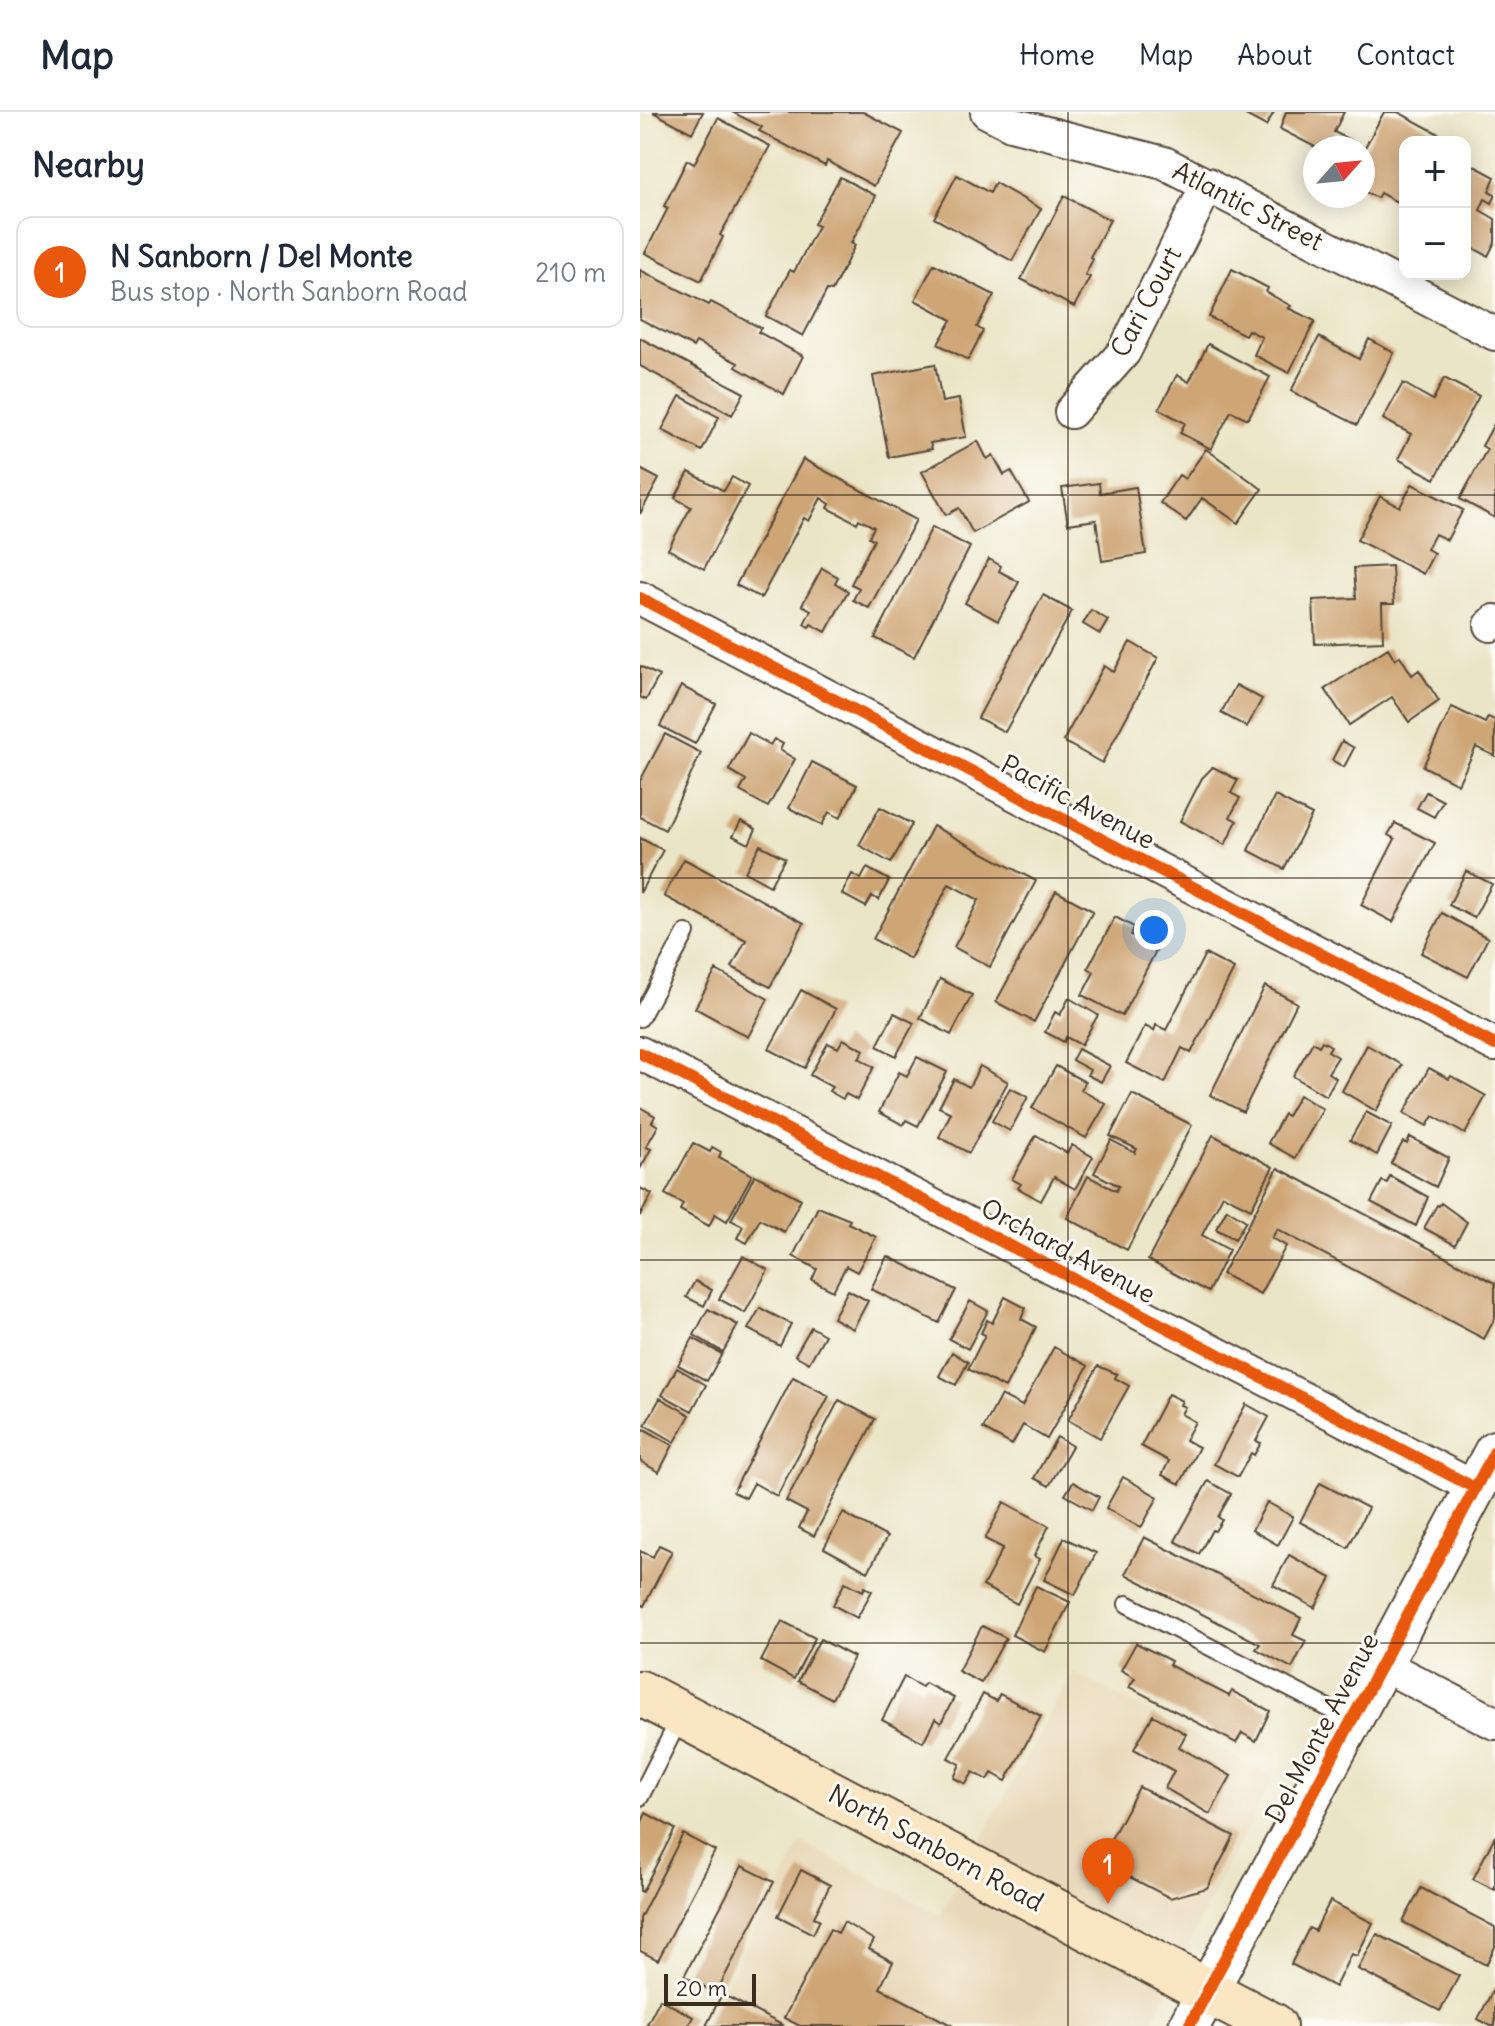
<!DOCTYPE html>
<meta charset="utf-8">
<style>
:root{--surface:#fff;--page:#f6f6f7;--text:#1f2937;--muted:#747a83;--line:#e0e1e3;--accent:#ea580c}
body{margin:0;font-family:Delius,sans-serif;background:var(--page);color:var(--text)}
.controls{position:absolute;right:24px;top:24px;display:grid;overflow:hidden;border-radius:16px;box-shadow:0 4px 20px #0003}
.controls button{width:72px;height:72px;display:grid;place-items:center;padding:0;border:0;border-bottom:2px solid var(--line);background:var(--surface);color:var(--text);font:40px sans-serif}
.compass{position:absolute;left:663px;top:24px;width:72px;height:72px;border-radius:50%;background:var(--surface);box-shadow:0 4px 20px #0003;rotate:63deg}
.scale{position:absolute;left:24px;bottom:20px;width:92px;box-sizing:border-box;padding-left:8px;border:4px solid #3b2a1e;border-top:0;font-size:22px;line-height:28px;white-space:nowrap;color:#3b2a1e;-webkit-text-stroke:6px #fdfcf7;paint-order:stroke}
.you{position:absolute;left:514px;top:818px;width:28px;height:28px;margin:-20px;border:6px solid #fff;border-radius:50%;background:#1a73e8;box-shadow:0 0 0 12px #1a73e833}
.badge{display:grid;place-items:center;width:52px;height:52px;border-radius:50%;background:var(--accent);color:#fff;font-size:26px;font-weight:700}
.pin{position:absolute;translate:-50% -66px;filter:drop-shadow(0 2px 4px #0008)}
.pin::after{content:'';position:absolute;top:42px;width:28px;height:24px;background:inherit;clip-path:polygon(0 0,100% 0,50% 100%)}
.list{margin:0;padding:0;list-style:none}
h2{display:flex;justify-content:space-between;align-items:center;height:104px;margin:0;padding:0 32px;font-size:34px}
h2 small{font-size:26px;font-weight:400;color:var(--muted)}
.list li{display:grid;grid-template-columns:52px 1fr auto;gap:24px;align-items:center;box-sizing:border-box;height:112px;margin:0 16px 16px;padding:0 16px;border:2px solid var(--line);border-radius:16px}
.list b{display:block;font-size:30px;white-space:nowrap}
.list p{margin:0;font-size:26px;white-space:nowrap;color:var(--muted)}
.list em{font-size:26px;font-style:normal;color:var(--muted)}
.map{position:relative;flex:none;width:855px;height:1914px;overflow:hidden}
header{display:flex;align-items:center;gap:48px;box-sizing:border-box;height:112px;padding:0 40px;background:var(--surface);border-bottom:2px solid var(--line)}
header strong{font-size:38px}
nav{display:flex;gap:44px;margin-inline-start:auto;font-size:28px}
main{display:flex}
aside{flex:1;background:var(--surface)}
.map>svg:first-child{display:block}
.built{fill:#e9d9ba}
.building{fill:#cea575}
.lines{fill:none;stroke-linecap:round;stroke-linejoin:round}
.service-casing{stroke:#554637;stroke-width:20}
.minor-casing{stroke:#554637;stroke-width:36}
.tertiary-casing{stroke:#554637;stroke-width:44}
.secondary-casing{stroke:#554637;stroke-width:48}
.service{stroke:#fff;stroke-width:16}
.minor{stroke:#fff;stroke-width:32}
.tertiary{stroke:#fff;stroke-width:40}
.secondary{stroke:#fbe6c3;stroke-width:44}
.cycleway-casing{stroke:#fdfcf7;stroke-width:17}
.cycleway{stroke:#e8590c;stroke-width:12}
.grid{fill:none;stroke:#3b2a1e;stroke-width:2;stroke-opacity:0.55}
.labels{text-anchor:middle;stroke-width:6;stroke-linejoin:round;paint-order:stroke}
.street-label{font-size:26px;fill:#3b2a1e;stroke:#fdfcf7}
</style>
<header>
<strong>Map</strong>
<nav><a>Home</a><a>Map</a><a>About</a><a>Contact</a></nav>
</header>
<main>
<aside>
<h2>Nearby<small></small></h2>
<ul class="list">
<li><span class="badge">1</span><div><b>N Sanborn / Del Monte</b><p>Bus stop · North Sanborn Road</p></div><em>210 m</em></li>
</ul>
</aside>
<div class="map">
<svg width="855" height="1914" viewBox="0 0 855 1914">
<rect width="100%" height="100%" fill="#fdfcf7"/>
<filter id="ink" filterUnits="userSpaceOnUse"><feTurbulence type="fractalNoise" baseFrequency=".0125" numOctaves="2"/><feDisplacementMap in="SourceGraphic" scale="16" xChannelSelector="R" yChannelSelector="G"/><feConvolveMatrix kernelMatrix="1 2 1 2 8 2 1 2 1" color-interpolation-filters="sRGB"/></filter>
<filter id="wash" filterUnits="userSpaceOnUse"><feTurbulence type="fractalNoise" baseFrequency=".006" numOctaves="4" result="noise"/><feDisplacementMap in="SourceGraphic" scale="32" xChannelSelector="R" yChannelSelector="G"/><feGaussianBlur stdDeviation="1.8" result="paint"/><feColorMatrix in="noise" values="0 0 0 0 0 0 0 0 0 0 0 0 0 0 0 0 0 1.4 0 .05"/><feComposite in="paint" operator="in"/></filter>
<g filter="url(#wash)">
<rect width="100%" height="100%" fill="#ebe5c7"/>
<!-- built -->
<path class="built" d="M433 1560 633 1666 563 1801 511 1914H62L162 1731 300 1803Z"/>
<g id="blocks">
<!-- building -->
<path class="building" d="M13 0H63L52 21Z
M92 0H223L263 21 234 74 187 49 185 54 119 19 122 15Z
M600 0H634L626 14Z
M646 0H704L694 20 718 32 715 36H677L640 17Z
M744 0H758L799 22 795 30H765V87L763 86 759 91 740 81 737 86 723 79V39Z
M78 6 130 34 80 123 83 125 61 169 5 141 28 96 24 94 47 48 54 52Z
M825 49 855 65 849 79 855 82V85L852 91 845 87 840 98 855 107V130L848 144 825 132Z
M317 63 350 81 355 71 401 97 372 149 294 106Z
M200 65 236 84 211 131 215 133 192 179 187 178 163 224 126 204 150 158 154 160 178 114 174 112Z
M424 84 470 108 450 145 453 147 445 163 450 165 434 195 381 167Z
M294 152 354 183 337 215 343 219 328 248 298 232 312 208 275 188Z
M592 157 628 176 626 180 651 194 648 196 675 209 649 261 614 243 622 225 608 218 605 223 569 205Z
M0 158 69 193 71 190 121 216 118 220 163 244 144 282 96 255 98 251 56 230 53 235 0 207Z
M679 225 719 247 729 227 754 241 717 313 651 279Z
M0 226 104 281 92 303 0 254Z
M568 232 630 265 608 307 591 299 571 337 540 321 545 311 519 297 537 263 549 270Z
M295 252 302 290 319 287 326 325 290 331 292 337 249 345 233 264Z
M804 266 839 284 795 367 758 347 771 322 743 307 763 271 793 288Z
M40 284 79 305 62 339 22 318Z
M855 310V406L820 387 847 337 842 334Z
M338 329 347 347 353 343 364 363 371 359 389 390 333 421 319 396 306 403 282 360Z
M566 337 622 377 598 411 562 386 546 409 520 391 539 363 545 367Z
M163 347 276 408 229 496 213 488 219 476 211 472 234 428 229 425 234 415 219 407 217 411 188 396 190 392 181 386 169 409 164 406 121 486 96 473Z
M0 357 19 367 0 402Z
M49 360 84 379 92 365 108 374 64 457 28 437 51 395 35 386Z
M459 371 460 381 496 375 506 442 462 449 456 408 428 412 422 376Z
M772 372 823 398 807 428 795 422 787 437 794 441 783 462 717 428 740 384 760 395Z
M292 415 330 435 274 545 235 526Z
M349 447 361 454 359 459 379 470 358 509 325 491Z
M752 454 754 492H742L743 529 675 532 673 488 716 486 714 456Z
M182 456 198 465 195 471 208 479 186 520 171 512 169 515 164 512 171 498 162 493Z
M403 483 432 499 365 620 338 606Z
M451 498 468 508 460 522 443 512Z
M490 530 518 546 462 651 423 629 464 554 474 560Z
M748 536 755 548 760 544 772 563 779 558 799 589 769 610 752 585 709 613 685 577Z
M0 554 19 564 6 588 0 585Z
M596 573 622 587 607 615 581 601Z
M41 574 76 592 55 632 20 614Z
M812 595 845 611 848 605 855 608V644L836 635 818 672 783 654Z
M109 621 130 633 134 627 143 632 140 638 155 647 128 695 100 679 106 668 89 658Z
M25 622 61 641 25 718 0 705V669Z
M702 629 714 636 704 655 692 648Z
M172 650 217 673 200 706 189 700 182 713 149 696Z
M573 655 598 668 591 681 600 686 590 705 597 709 585 733 540 709 562 666Z
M786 680 803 689 794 705 777 696Z
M635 684 672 703 644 757 608 738Z
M240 695 272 712 251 751 219 733Z
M101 709 116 717 109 732 93 724Z
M755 711 795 731 753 810 721 793 755 727 748 723Z
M293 714 396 769 350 855 314 835 339 788 309 772 270 847 233 827Z
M0 726 23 738 0 781Z
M120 733 145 746 130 774 105 760Z
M44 747 164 811 130 875 92 855 106 828 24 784Z
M227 756 249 768 239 788 232 784 226 795 202 782 212 762 221 767Z
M826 759 852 772 834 806 809 793Z
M416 779 453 799 394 910 356 890Z
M802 801 848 826 828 865 781 841Z
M475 805 494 815 491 823 517 837 482 904 442 883 454 860 448 856Z
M565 842 594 857 551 941 542 936 525 971 486 951 505 914 514 919 516 913 526 918Z
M76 858 128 887 108 925 55 896Z
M300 867 332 883 311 923 280 906Z
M625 874 657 891 603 1000 570 983Z
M161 878 196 897 165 956 129 937Z
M429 886 458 903 441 933 426 925 424 930 405 920 415 900 420 903Z
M254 901 274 911 256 944 237 934Z
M203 927 224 938 219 946 234 955 217 988 206 982 203 987 189 979 192 975 170 963 188 931 198 936Z
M682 929 691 934 688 939 698 945 688 961 696 966 686 984 653 964 673 930 679 934Z
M727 933 762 953 736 999 702 979Z
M438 937 470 954 461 970 447 963 450 958 432 948Z
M277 945 307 960 278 1014 266 1008 263 1013 239 1000 259 960 267 964Z
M340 954 368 970 329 1041 299 1025 311 1001 299 995 314 967 329 975Z
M416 954 445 970 441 978 466 992 446 1026 392 996Z
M789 956 809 967 811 964 846 984 825 1022 793 1004 787 1014 764 1001Z
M370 976 388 985 370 1019 352 1009Z
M492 982 552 1013 487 1138 427 1106 448 1064 476 1079 479 1074 454 1061 471 1028 495 1041 497 1037 470 1024Z
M659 983 683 997 655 1046 628 1031 644 1002 647 1004Z
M0 995 15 1004 12 1010 18 1014 6 1035 11 1037 0 1057Z
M726 1000 752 1014 737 1043 710 1028Z
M396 1023 427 1041 432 1033 453 1045 435 1077 414 1065 401 1089 378 1076 381 1072 372 1067Z
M573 1023 633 1055 611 1097 583 1083 562 1123 589 1138 568 1180 508 1148Z
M770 1025 809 1046 796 1075 751 1051 763 1030 767 1032Z
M53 1031 70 1040 72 1035 81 1040 79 1045 112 1063 87 1109 75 1102 69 1114 40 1098 43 1092 25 1082Z
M638 1056 855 1171V1206L844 1227 637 1117 632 1126 646 1134 620 1182 582 1162Z
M115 1063 161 1087 144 1120 120 1107 107 1131 97 1126 103 1114 91 1108Z
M750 1064 788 1085 776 1114 731 1090 742 1069 747 1071Z
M0 1076 12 1082 0 1104Z
M801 1091 827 1110 815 1133 784 1116 797 1093 799 1094Z
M178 1095 210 1108 208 1111 236 1125 217 1160 206 1154 193 1179 172 1168 177 1157 153 1144Z
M587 1097 606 1109 595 1127 576 1117Z
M103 1144 128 1158 105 1201 79 1187Z
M247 1144 316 1178 299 1211 231 1177Z
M55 1169 72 1178 64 1194 46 1185Z
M208 1178 228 1189 213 1217 193 1206Z
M365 1185 386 1196 381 1207 396 1215 365 1276 328 1257 345 1223 341 1221 347 1208 352 1211Z
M330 1189 348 1199 328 1237 309 1227Z
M120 1196 151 1212 140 1234 108 1217Z
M68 1197 98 1213 83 1240 54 1223Z
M171 1215 185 1223 169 1251 155 1243Z
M53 1226 82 1242 67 1269 38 1253Z
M414 1235 448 1254 407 1327 383 1313 372 1333 343 1317 361 1283 382 1294Z
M312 1240 328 1250 316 1273 299 1264Z
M458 1254 477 1262 475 1266 489 1274 460 1326 428 1308Z
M37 1256 66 1273 52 1299 22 1283Z
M153 1265 189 1284 137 1384 114 1371 106 1386 93 1380Z
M528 1282 542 1289 540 1293 545 1295 541 1302 555 1310 545 1328 559 1335 540 1372 522 1363 529 1349 501 1334Z
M20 1286 50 1303 35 1330 5 1313Z
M199 1288 235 1307 174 1424 159 1416 167 1400 146 1389Z
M606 1292 629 1305 616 1329 621 1331 614 1343 611 1341 598 1365 574 1352Z
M4 1317 33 1333 19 1360 0 1349V1324Z
M417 1325 432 1334 409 1374 394 1366Z
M483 1365 518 1385 501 1416 466 1396Z
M568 1369 591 1382 578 1405 582 1408 575 1419 572 1418 559 1442 535 1429Z
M433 1370 459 1385 452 1398 425 1383Z
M680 1371 728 1396 708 1436 660 1410Z
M364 1390 409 1414 394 1444 400 1447 377 1492 343 1474 363 1436 345 1427Z
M627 1390 653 1405 638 1433 612 1418Z
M203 1401 247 1425 228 1460 184 1436Z
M504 1425 661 1506 653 1523 666 1529 652 1556 616 1537 620 1532 485 1462Z
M424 1426 456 1441 435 1483 404 1468Z
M19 1433 32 1439 4 1494 0 1492V1439L13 1445Z
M649 1443 691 1466 675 1496 633 1473Z
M205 1470 223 1479 225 1475 232 1479 217 1506 193 1493Z
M396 1474 430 1490 405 1540 372 1523Z
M142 1509 175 1526 154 1567 121 1549Z
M342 1514 366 1526 341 1571 318 1559Z
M180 1527 214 1545 192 1587 158 1569Z
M496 1531 531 1549 529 1553 589 1584 592 1579 630 1599 616 1629 602 1621 596 1631 489 1575 495 1566 481 1558Z
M264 1565 282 1575 285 1571 314 1586 301 1611 295 1607 283 1630 242 1608Z
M343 1582 356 1589 360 1582 401 1604 366 1669 352 1661 348 1668 333 1660 326 1672 314 1666 320 1652 308 1646Z
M513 1603 546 1622 539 1635 591 1664 570 1702 525 1676 534 1659 494 1637Z
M499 1675 594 1724 567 1776 530 1786 459 1749Z
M6 1701 35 1717 2 1780 0 1779V1714Z
M43 1722 75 1739 18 1848 0 1839V1806Z
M855 1724V1778L833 1767Z
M102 1754 134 1770 76 1881 44 1864Z
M161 1758 190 1773 174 1805 180 1808 173 1822 138 1804Z
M781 1776 855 1815V1835L846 1853 763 1810Z
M690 1789 733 1811 717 1844 711 1842 695 1875 651 1852 669 1816 675 1819Z
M204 1810 234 1828 229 1837 253 1850 240 1876 313 1914H160L144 1906 190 1817 198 1821Z
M737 1822 819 1864 800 1899 718 1857Z
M855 1874V1914H851L838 1907Z
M82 1882 144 1914H66Z
M20 1887 53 1905 48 1914H6Z"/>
</g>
</g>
<g filter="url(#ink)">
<use href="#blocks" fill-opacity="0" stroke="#554637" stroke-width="2"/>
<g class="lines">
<defs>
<path id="service" d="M0 906 46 821
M487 1492 711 1608
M0 1685 41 1604"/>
<path id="minor" d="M347 0 371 12 524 51 855 222
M431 300 484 240 568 72
M0 486 855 933
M851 513 855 509
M0 941 835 1376
M741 1552 855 1611"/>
<path id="tertiary" d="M549 1914 855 1339"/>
<path id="secondary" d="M0 1581 634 1914"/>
</defs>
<!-- service casing -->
<use href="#service" class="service-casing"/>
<!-- minor casing -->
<use href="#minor" class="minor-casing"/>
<!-- tertiary casing -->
<use href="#tertiary" class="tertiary-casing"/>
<!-- secondary casing -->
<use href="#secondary" class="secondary-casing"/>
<!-- service -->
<use href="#service" class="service"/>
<!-- minor -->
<use href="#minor" class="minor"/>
<!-- tertiary -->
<use href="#tertiary" class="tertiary"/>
<!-- secondary -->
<use href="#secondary" class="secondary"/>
<defs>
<path id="cycleway" d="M0 486 855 933
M0 941 835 1376
M549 1914 855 1339"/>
</defs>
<!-- cycleway casing -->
<use href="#cycleway" class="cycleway-casing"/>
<!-- cycleway -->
<use href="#cycleway" class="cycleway"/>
</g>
</g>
<!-- grid -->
<path class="grid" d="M428 0V1914M0 383H855M0 766H855M0 1148H855M0 1531H855"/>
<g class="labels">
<!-- street labels -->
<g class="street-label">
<text transform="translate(608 94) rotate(27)" y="9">Atlantic Street</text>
<text transform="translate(506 190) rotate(-62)" y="9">Cari Court</text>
<text transform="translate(438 690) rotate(28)" y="9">Pacific Avenue</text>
<text transform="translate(428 1139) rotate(28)" y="9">Orchard Avenue</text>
<text transform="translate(682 1616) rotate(-62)" y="9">Del Monte Avenue</text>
<text transform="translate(296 1736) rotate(28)" y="9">North Sanborn Road</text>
</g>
</g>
</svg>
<div class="controls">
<button>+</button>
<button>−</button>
</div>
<svg class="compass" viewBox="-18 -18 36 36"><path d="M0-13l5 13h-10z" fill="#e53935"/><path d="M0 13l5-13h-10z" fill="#747a83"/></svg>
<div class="scale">20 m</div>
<div class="you"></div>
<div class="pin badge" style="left:468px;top:1792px">1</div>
</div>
</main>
